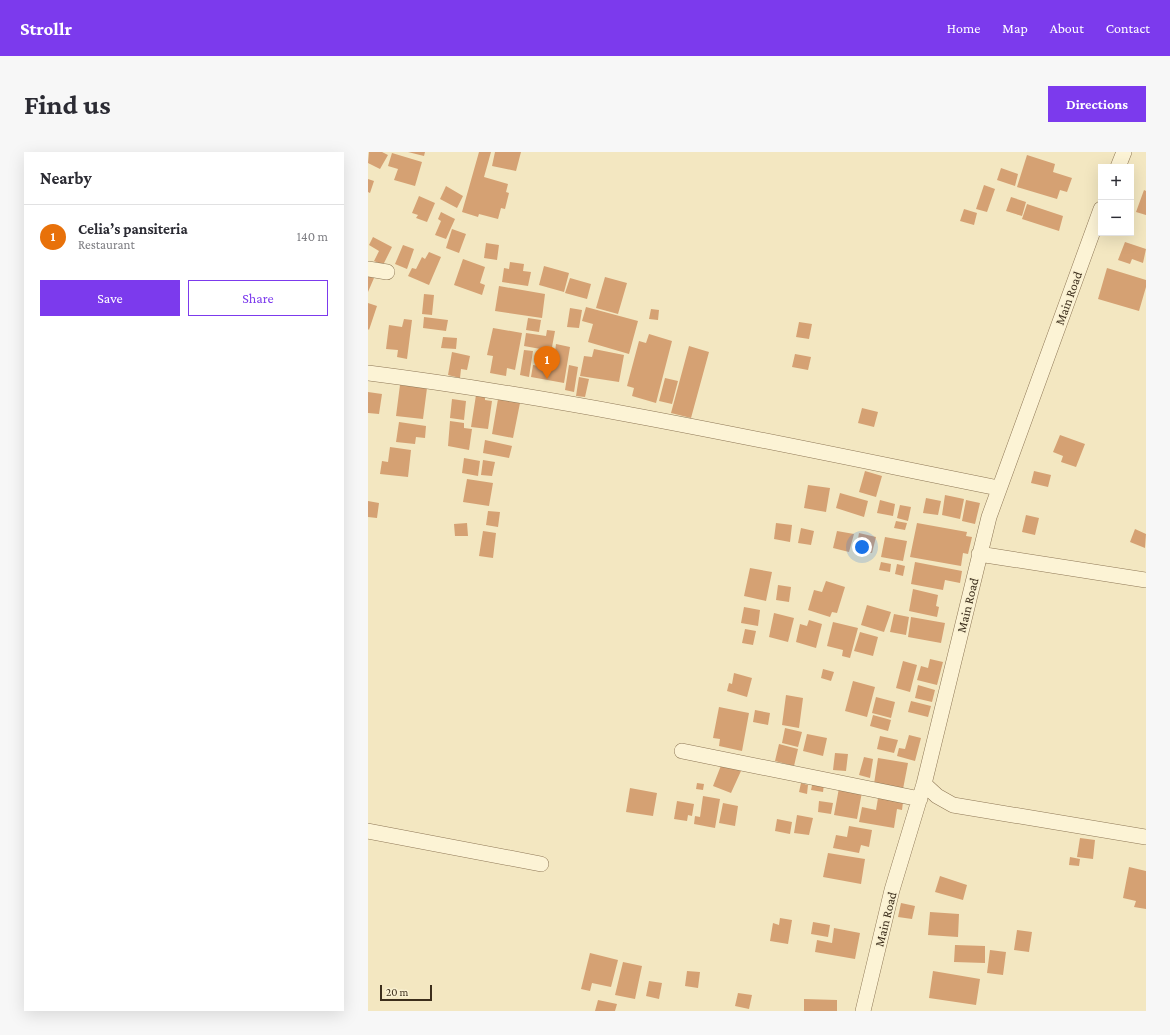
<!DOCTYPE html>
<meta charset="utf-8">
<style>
:root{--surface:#fff;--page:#f7f7f7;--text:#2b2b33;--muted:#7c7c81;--line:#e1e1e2;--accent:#7c3aed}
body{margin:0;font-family:"Crimson Pro",serif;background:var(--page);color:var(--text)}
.controls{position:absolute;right:12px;top:12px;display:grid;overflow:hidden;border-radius:0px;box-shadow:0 4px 16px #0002}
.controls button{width:36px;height:36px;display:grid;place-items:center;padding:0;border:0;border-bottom:1px solid var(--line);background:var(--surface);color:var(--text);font:20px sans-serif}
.scale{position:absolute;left:12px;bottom:10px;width:52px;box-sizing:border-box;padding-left:4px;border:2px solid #3c2e1c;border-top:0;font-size:11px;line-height:14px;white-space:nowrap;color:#3c2e1c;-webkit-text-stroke:3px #f9f0d1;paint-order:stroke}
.you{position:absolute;left:494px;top:395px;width:14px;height:14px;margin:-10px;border:3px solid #fff;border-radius:50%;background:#1a73e8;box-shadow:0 0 0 6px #1a73e833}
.badge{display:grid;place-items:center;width:26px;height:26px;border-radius:50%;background:var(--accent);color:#fff;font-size:13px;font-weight:700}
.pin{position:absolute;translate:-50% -33px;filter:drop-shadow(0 1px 2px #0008)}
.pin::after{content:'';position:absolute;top:21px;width:14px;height:12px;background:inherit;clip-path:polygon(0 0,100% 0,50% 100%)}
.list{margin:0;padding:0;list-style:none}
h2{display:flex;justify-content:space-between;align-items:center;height:52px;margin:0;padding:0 16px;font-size:17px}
h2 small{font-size:13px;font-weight:400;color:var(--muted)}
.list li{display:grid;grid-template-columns:26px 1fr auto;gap:12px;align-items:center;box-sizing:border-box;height:64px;padding:0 16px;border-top:1px solid var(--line)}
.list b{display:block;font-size:15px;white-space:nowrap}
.list p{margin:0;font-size:13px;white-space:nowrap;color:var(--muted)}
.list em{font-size:13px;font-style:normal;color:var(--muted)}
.actions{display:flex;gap:8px;padding:12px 16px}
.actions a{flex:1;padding:9px 0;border:1px solid var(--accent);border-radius:0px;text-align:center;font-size:14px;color:var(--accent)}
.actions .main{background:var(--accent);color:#fff}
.map{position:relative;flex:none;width:778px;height:859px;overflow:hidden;border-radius:0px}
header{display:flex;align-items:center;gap:24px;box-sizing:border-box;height:56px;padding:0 20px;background:var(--accent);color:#fff}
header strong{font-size:19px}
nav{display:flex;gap:22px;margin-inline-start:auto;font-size:14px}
.intro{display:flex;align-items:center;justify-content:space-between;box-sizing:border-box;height:96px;padding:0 24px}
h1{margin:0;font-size:28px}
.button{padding:10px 18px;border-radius:0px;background:var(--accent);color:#fff;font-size:14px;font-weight:700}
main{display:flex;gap:24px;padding:0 24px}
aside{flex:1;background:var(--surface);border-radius:0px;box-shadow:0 4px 16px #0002}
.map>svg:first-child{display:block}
.building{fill:#d5a173}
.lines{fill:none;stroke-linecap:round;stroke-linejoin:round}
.minor-casing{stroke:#8e7756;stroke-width:16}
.minor{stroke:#fcf3d5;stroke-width:15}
.labels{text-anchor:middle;stroke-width:3;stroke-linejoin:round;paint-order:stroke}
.street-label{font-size:13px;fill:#3c2e1c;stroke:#f9f0d1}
</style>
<header>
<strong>Strollr</strong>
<nav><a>Home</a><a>Map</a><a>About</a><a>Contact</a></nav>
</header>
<div class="intro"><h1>Find us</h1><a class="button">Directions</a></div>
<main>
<aside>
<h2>Nearby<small></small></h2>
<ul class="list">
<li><span class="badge" style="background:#e8710a">1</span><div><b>Celia’s pansiteria</b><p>Restaurant</p></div><em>140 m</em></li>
</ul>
<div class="actions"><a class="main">Save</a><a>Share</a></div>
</aside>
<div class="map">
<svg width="778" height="859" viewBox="0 0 778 859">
<rect width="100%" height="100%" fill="#f3e7c1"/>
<!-- building -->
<path class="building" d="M1 0H14L20 3 12 17 0 11Z
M40 0H57L56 4Z
M111 0H123L116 25 140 32 138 40 141 41 137 57 133 56 130 67 111 62 110 65 94 60Z
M127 0H153L148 19 124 14Z
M24 1 54 10 47 34 26 28 30 17 20 14Z
M659 3 687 12 685 20 704 26 699 40 692 38 689 47 649 35Z
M633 16 650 22 647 34 629 28Z
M0 27 6 29 2 41 0 40Z
M616 33 627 37 619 60 608 57Z
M78 34 95 44 89 56 72 47Z
M776 38 778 39V63L768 60Z
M51 44 67 51 59 70 48 66 50 63 44 61Z
M643 45 658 50 654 64 638 59Z
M659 52 695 64 691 79 654 67Z
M596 57 609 61 606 73 592 69Z
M73 60 87 67 78 87 67 83 73 69 70 67Z
M84 77 98 82 91 101 78 96Z
M5 85 24 95 15 113 6 109 11 99 1 93Z
M757 90 778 97 775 111 764 107 762 112 750 108Z
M118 91 131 93 129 108 116 106Z
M35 93 46 97 39 117 27 112Z
M61 100 73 105 61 133 40 124 44 116 48 117 54 105 57 107Z
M95 107 117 115 112 131 117 133 114 143 86 133Z
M142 110 156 112 155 119 163 120 160 134 134 130 136 116 141 117Z
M176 114 201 121 196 140 171 133Z
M739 116 778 128V135L771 159 730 147Z
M0 124 6 126 0 140Z
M237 125 259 131 250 162 228 156Z
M202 126 223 132 219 147 197 141Z
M131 134 177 142 174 166 127 159Z
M56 142 66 143 64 163 54 162Z
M0 151 9 154 1 178 0 177Z
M218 155 270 169 261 202 220 190 225 172 214 169Z
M202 156 214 158 211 176 199 175Z
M283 157 291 158 290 168 281 167Z
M56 165 80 168 78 179 55 176Z
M160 166 173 168 171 180 158 178Z
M36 167 44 168 39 207 29 205 30 198 18 197 21 173 34 175Z
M431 170 444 172 441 187 428 185Z
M125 176 154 181 147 218 139 216 138 224 122 221 125 204 119 203Z
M179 178 187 179 184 195 179 194 178 198 156 194 158 181 178 184Z
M281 182 304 189 288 251 264 244 266 236 259 234 271 189 278 191Z
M75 185 89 186 88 197 73 196Z
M188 192 202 195 196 231 163 225 165 213 177 215 180 199 187 200Z
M321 194 341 200 323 266 303 261Z
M226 197 256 203 251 230 212 224 216 204 224 205Z
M156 198 165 199 161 225 152 223Z
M84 200 102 204 99 218 93 217 92 226 80 223Z
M427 202 443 205 440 218 424 215Z
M201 213 210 215 206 240 197 238Z
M211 225 221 227 217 245 208 244Z
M297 226 310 229 304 252 291 249Z
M32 233 59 236 55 267 28 264Z
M0 240 14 242 11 262 0 261Z
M108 243 117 245V248L124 249 120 277 103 275Z
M84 247 98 249 96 268 82 266Z
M130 247 152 251 145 286 124 282Z
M494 256 510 260 506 275 490 271Z
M82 269 96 271V276L104 277 101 298 80 294Z
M31 270 58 274 57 286 48 285 47 292 28 290Z
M692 283 717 292 708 315 693 310 695 304 685 300Z
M117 288 144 294 141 306 115 301Z
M22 295 43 298 40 325 12 322 14 309 20 310Z
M96 306 112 309 110 324 94 321Z
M115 308 127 310 124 324 113 323Z
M497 319 514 324 508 345 491 340Z
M666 319 683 323 680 335 663 331Z
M99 327 125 331 121 354 95 350Z
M440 333 462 336 458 360 436 356Z
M472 341 500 349 496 365 468 356Z
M577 343 596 347 592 367 574 363Z
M558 346 573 349 570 363 555 361Z
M512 348 527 352 525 364 509 361Z
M598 348 612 351 607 372 594 369Z
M0 349 11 351 9 366 0 365Z
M532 353 543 355 540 369 529 366Z
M120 359 132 360 130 375 118 373Z
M658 363 671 366 667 383 654 380Z
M528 369 539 371 537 378 526 376Z
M99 371 100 384H87L86 372Z
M408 371 424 373 422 390 406 387Z
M549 371 599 380 598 384 604 385 600 402 595 401 593 414 542 405Z
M433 376 446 379 443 393 430 391Z
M767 377 778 382 777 396 762 390Z
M115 379 128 381 125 406 111 404Z
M469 379 486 382 481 400 465 396Z
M491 381 508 385 504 401 488 398Z
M517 385 539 389 535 409 513 405Z
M513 410 523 412 522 420 511 418Z
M547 410 594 419 592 431 577 428 575 438 543 432Z
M529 412 537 414 535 424 527 422Z
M382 416 404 420 398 449 376 444Z
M458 429 477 435 469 461 464 460 462 465 440 458 446 438 454 440Z
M410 433 423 435 421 450 408 448Z
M545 437 570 443 568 454 571 455 569 465 541 459Z
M499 453 523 460 516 480 493 473Z
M376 455 392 458 390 474 373 471Z
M406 461 426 466 420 490 401 485Z
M526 462 541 465 538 483 522 480Z
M543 465 577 471 573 491 540 485Z
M441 468 454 472 448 496 428 490 432 472 439 474Z
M465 470 490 476 482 506 474 504 475 498 459 494Z
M377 477 388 479 385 493 374 491Z
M492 480 510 485 505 504 486 499Z
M562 507 575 510 569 533 549 528 553 514 560 516Z
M535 509 549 513 542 540 528 536Z
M455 517 466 520 463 529 453 526Z
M366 521 384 526 379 545 359 539 361 531 364 532Z
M485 529 507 535 499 565 477 559Z
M550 533 567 538 564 550 547 546Z
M418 543 435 546 431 576 414 573Z
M508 545 527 550 523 566 504 561Z
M543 549 563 554 560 565 540 560Z
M351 555 381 561 374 599 351 594 352 587 345 586Z
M387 558 402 561 400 573 385 570Z
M505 563 523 568 520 579 502 574Z
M417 576 434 580 430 595 414 591Z
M439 582 459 586 455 604 435 599Z
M541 583 553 586 547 609 529 604 531 596 537 597Z
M512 584 530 588 526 601 509 597Z
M411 592 430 597 426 614 407 609Z
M467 601 480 602 478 619 465 618Z
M496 605 505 607 502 626 491 623Z
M510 606 540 611 535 637 506 632Z
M354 611 373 619 363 641 345 634Z
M445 629 456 632 455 640 443 638Z
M329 631 336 632 335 638 328 637Z
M433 631 440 633 439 642 431 640Z
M262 636 289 641 285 664 258 660Z
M471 636 494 640 489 667 466 663Z
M335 644 352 647 347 676 326 672 327 664 332 665Z
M510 646 535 650 534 658 529 657 526 676 491 670 494 655 508 658Z
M309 649 326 652 324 664 320 663 319 669 306 667Z
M451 649 465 651 463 662 450 660Z
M355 651 370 654 367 674 351 671Z
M429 663 445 666 441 683 426 681Z
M409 667 424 670 422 682 407 679Z
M481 674 504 678 501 695 493 693 491 701 465 696 468 683 479 685Z
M712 686 727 688 725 707 709 705Z
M460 701 497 707 493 732 455 725Z
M702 705 712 707 711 714 701 713Z
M761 715 778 719V757L766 755 768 749 755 746Z
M572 724 599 733 595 748 567 740Z
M533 751 547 754 544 767 530 765Z
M562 760 591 762 590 785 560 783Z
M412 766 424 768 420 792 402 789 405 771 411 773Z
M445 770 462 773 460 785 443 782Z
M466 776 492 781 487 807 447 800 449 788 464 791Z
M649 778 664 780 661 800 646 798Z
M587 793 617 794V811L586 810Z
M622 798 638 800 635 823 619 821Z
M222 801 250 808 243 835 224 831 222 839 213 837Z
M255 810 274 814 267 847 247 843Z
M319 819 332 820 330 836 317 834Z
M565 819 612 827 608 853 561 846Z
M281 829 294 831 291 847 278 844Z
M370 841 384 843 381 857 367 854Z
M436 847 469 848V859H436Z
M230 848 249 852 247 859H227Z"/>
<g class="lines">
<defs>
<path id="minor" d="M750 15 756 0
M0 117 19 120
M0 221C212 248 421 294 630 336
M611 402 778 428
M314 599 552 647
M556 632 569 644 585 653 778 685
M0 679 173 712
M495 859 524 738 556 632 621 365 733 57"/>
</defs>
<!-- minor casing -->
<use href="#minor" class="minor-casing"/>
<!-- minor -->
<use href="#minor" class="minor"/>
</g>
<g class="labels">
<!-- street labels -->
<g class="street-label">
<text transform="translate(700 146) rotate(-70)" y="5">Main Road</text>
<text transform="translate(599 453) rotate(-76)" y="5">Main Road</text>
<text transform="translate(517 767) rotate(-76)" y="5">Main Road</text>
</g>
</g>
</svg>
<div class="controls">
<button>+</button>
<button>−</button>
</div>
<div class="scale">20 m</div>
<div class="you"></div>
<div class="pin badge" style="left:179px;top:227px;background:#e8710a">1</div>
</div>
</main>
